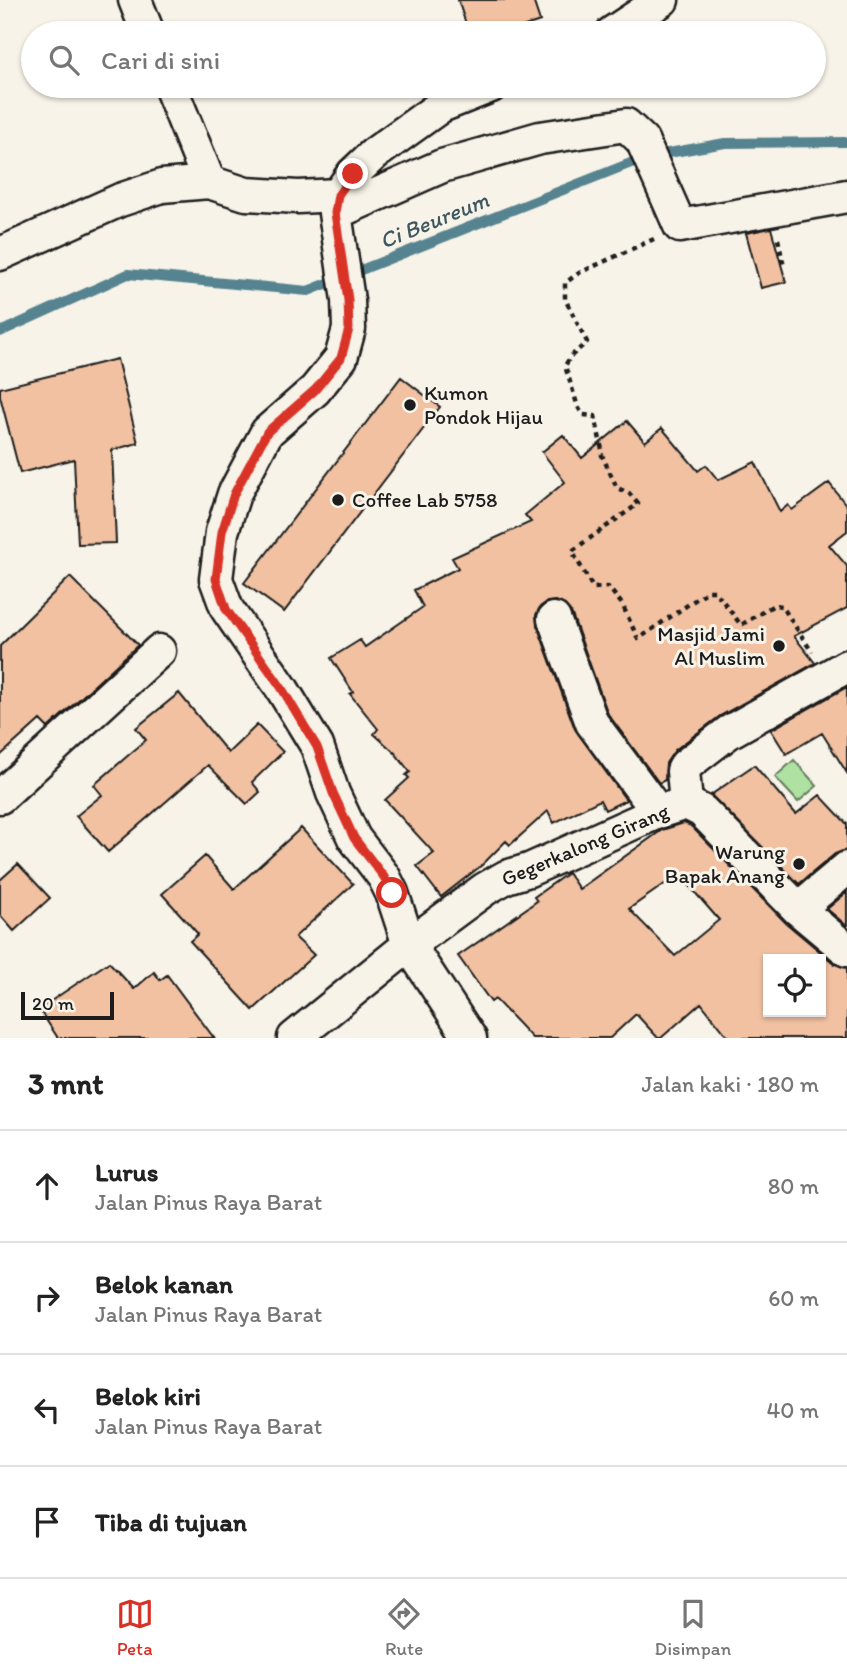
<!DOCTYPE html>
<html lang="id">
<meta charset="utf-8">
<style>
:root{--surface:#fff;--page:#f6f6f6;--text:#222;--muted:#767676;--line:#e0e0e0;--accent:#d93025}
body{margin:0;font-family:Itim,sans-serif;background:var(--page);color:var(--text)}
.controls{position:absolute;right:21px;bottom:21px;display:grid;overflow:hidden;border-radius:0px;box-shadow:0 2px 5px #0004}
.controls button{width:63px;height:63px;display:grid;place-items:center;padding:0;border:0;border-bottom:2px solid var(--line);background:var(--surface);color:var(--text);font:35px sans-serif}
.scale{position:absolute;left:21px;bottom:18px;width:93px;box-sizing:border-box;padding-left:7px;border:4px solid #1c1c1c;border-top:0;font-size:19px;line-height:24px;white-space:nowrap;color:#1c1c1c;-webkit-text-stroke:5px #f7f3e8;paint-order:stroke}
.stop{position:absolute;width:21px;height:21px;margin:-16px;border:5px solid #d93025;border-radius:50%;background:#fff}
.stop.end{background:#d93025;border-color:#fff;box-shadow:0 2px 7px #0008}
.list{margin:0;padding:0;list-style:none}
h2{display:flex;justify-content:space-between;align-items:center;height:91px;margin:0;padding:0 28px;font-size:30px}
h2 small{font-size:23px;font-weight:400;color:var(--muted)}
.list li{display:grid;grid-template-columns:46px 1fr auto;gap:21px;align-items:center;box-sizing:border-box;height:112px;padding:0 28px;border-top:2px solid var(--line)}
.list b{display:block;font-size:26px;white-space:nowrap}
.list p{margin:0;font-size:23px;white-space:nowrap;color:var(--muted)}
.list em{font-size:23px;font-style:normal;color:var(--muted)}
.icon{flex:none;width:38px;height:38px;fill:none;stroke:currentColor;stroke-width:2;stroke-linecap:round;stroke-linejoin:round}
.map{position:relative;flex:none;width:847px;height:1038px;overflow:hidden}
.search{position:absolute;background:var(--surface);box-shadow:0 2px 5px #0004;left:21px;right:21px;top:21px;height:77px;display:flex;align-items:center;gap:18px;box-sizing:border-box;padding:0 24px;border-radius:38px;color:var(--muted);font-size:26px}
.sheet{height:539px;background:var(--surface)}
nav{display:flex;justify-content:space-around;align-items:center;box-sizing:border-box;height:98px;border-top:2px solid var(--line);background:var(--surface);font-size:19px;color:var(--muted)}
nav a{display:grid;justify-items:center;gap:4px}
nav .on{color:var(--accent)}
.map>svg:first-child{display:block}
.green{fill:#aee1a2;stroke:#657e5f;stroke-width:2}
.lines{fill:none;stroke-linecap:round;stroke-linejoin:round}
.stream{stroke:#568390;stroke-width:10}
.building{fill:#f1c1a2;stroke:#1c1c1c;stroke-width:2;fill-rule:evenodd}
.minor-casing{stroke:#1c1c1c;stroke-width:37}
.path{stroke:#1c1c1c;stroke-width:4.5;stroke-dasharray:5 5;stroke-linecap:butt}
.minor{stroke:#f7f3e8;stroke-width:32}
.route{stroke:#d93025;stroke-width:9}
.poi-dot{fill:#1c1c1c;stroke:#f7f3e8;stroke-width:2.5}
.labels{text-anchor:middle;stroke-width:6;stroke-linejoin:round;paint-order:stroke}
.poi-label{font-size:21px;fill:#1c1c1c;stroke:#f7f3e8;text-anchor:start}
.street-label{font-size:21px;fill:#1c1c1c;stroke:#f7f3e8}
.water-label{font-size:23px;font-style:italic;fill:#3e5860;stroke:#f7f3e8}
</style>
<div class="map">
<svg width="847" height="1038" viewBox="0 0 847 1038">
<rect width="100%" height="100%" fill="#f7f3e8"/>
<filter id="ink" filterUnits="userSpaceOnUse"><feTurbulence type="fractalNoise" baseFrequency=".0143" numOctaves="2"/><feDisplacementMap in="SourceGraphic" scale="14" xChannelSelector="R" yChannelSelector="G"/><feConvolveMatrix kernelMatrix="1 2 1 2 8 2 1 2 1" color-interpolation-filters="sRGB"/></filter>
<g filter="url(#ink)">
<!-- green -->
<path class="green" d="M794 760 817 786 798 802 775 777Z"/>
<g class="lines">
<!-- stream -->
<path class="stream" d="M0 332 128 274 308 291 646 157 725 143 847 142"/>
</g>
<!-- building -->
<path class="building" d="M458 0H533L540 21 504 33H469Z
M771 228 786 282 761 288 746 233Z
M117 359 138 443 112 450 116 543 78 544 74 459 20 473 0 396V388Z
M401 377 440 407 284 612 244 583Z
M627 421 645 442 662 428 698 471 706 465 718 480 755 462 780 512 788 505 792 510 829 483 847 506V531L829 545 847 566V608L794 636 815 663 720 716 675 750 666 763 665 780 659 783 608 714 571 612 565 605 556 601 547 602 540 607 536 615 537 625 575 729 626 800 605 810 600 800 554 823 548 811 510 845 506 841 482 865 441 897 417 866 434 853 385 800 409 778 406 775 410 772 395 753 374 734 378 729 350 694 353 692 331 658 360 640 365 647 423 607 414 590 458 568 452 558 531 522 525 515 565 482 542 452 563 435 582 458Z
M70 577 138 645 48 728 40 720 0 756V646Z
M847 687V773L822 733 786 754 771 730Z
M179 693 228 753 257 725 283 752 252 782 260 792 247 804 208 765 108 852 76 816 102 795 94 785 146 740 136 728Z
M754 765 796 814 820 795 847 824V850L835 854 799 884 711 795Z
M684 823 691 826 786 923 835 964 847 968V1038H729L701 1003 661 1038H658L636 1014 610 1038H532L495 999 491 1002 458 956 537 901 534 897 568 873 579 889 662 830ZM679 874 719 920 675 956 629 909ZM768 959H821V1012H768Z
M301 828 353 884 295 937 314 955 253 1010 190 941 198 934 162 894 205 856 234 889Z
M18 864 50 898 14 931 0 915V880Z
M847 892V926L827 909Z
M109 962 134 989 154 972 160 980 167 975 214 1038H58L39 1009Z"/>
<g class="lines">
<defs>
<path id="minor" d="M135 0 148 33
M612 33 662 0
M170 86 209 182
M335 213 442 166 540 138 626 125 642 140 680 226 847 196
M0 254 120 200 162 186 209 182 246 194 298 197 338 195
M554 619 592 723 658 812
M0 797 159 651
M686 803 683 771 686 765 729 732 847 666
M798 909 847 868
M294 1038 409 945 485 889 506 877 529 870 658 812 686 803 702 811 798 909 847 950
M470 1038 409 945 392 893 384 877 354 838 333 793 317 746 281 687 227 609 216 579 222 532 234 494 267 432 315 390 341 358 349 329 348 300 335 213 338 195 353 174 374 154 441 106 491 86"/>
</defs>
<!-- minor casing -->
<use href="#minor" class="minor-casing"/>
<!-- path -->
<path class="path" d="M654 239 579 273 565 283V299L587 342 570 357 565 366 578 407 583 415 595 416 602 450 601 453 617 488 629 493 638 504 572 551 593 588 608 587 622 604 638 639 708 591H715L741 625 774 605 782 606 812 652
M778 239 784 267"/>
<!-- minor -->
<use href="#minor" class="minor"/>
</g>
</g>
<g class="lines" filter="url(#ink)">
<!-- route -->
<path class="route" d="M353 174 338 195 335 213 348 300 349 329 341 358 315 390 267 432 234 494 222 532 216 579 226 609 281 687 317 747 333 793 354 838 384 877 392 893"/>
</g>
<!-- markers -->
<g class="poi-dot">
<circle cx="410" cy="405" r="7"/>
<circle cx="338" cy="500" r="7"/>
<circle cx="779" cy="646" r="7"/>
<circle cx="799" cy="864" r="7"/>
</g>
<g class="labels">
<!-- poi labels -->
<g class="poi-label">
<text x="424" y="400">Kumon<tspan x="424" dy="24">Pondok Hijau</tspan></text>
<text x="352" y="507">Coffee Lab 5758</text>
<text x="765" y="641" text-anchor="end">Masjid Jami<tspan x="765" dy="24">Al Muslim</tspan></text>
<text x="785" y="859" text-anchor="end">Warung<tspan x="785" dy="24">Bapak Anang</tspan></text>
</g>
<!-- street labels -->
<g class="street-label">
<text transform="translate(585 845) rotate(-23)" y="7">Gegerkalong Girang</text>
</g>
<!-- water labels -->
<g class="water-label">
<text transform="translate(434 220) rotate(-22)" y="8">Ci Beureum</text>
</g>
</g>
</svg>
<div class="controls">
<button><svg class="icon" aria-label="locate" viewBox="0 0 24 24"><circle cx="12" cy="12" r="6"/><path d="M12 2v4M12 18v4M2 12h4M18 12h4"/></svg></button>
</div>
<div class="scale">20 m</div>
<div class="stop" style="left:392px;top:893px"></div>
<div class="stop end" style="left:353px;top:174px"></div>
<div class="search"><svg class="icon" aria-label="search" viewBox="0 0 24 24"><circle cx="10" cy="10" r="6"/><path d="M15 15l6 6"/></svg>Cari di sini</div>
</div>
<section class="sheet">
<h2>3 mnt<small>Jalan kaki · 180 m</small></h2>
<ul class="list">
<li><svg class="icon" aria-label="ahead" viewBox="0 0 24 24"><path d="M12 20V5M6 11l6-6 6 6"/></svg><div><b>Lurus</b><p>Jalan Pinus Raya Barat</p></div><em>80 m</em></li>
<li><svg class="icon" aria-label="right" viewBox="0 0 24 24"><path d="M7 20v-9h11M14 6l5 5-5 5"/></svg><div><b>Belok kanan</b><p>Jalan Pinus Raya Barat</p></div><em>60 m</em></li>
<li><svg class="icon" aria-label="left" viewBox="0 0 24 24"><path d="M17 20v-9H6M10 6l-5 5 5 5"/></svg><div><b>Belok kiri</b><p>Jalan Pinus Raya Barat</p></div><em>40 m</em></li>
<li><svg class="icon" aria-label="arrive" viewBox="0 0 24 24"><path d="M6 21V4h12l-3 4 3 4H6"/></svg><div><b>Tiba di tujuan</b></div></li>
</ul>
</section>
<nav>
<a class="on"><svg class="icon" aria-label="map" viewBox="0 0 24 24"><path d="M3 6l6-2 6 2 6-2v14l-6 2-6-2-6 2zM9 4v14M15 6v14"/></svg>Peta</a>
<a><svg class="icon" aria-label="directions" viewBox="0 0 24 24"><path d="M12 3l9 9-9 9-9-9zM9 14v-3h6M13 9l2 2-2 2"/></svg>Rute</a>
<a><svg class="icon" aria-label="saved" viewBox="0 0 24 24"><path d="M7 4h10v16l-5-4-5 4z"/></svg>Disimpan</a>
</nav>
